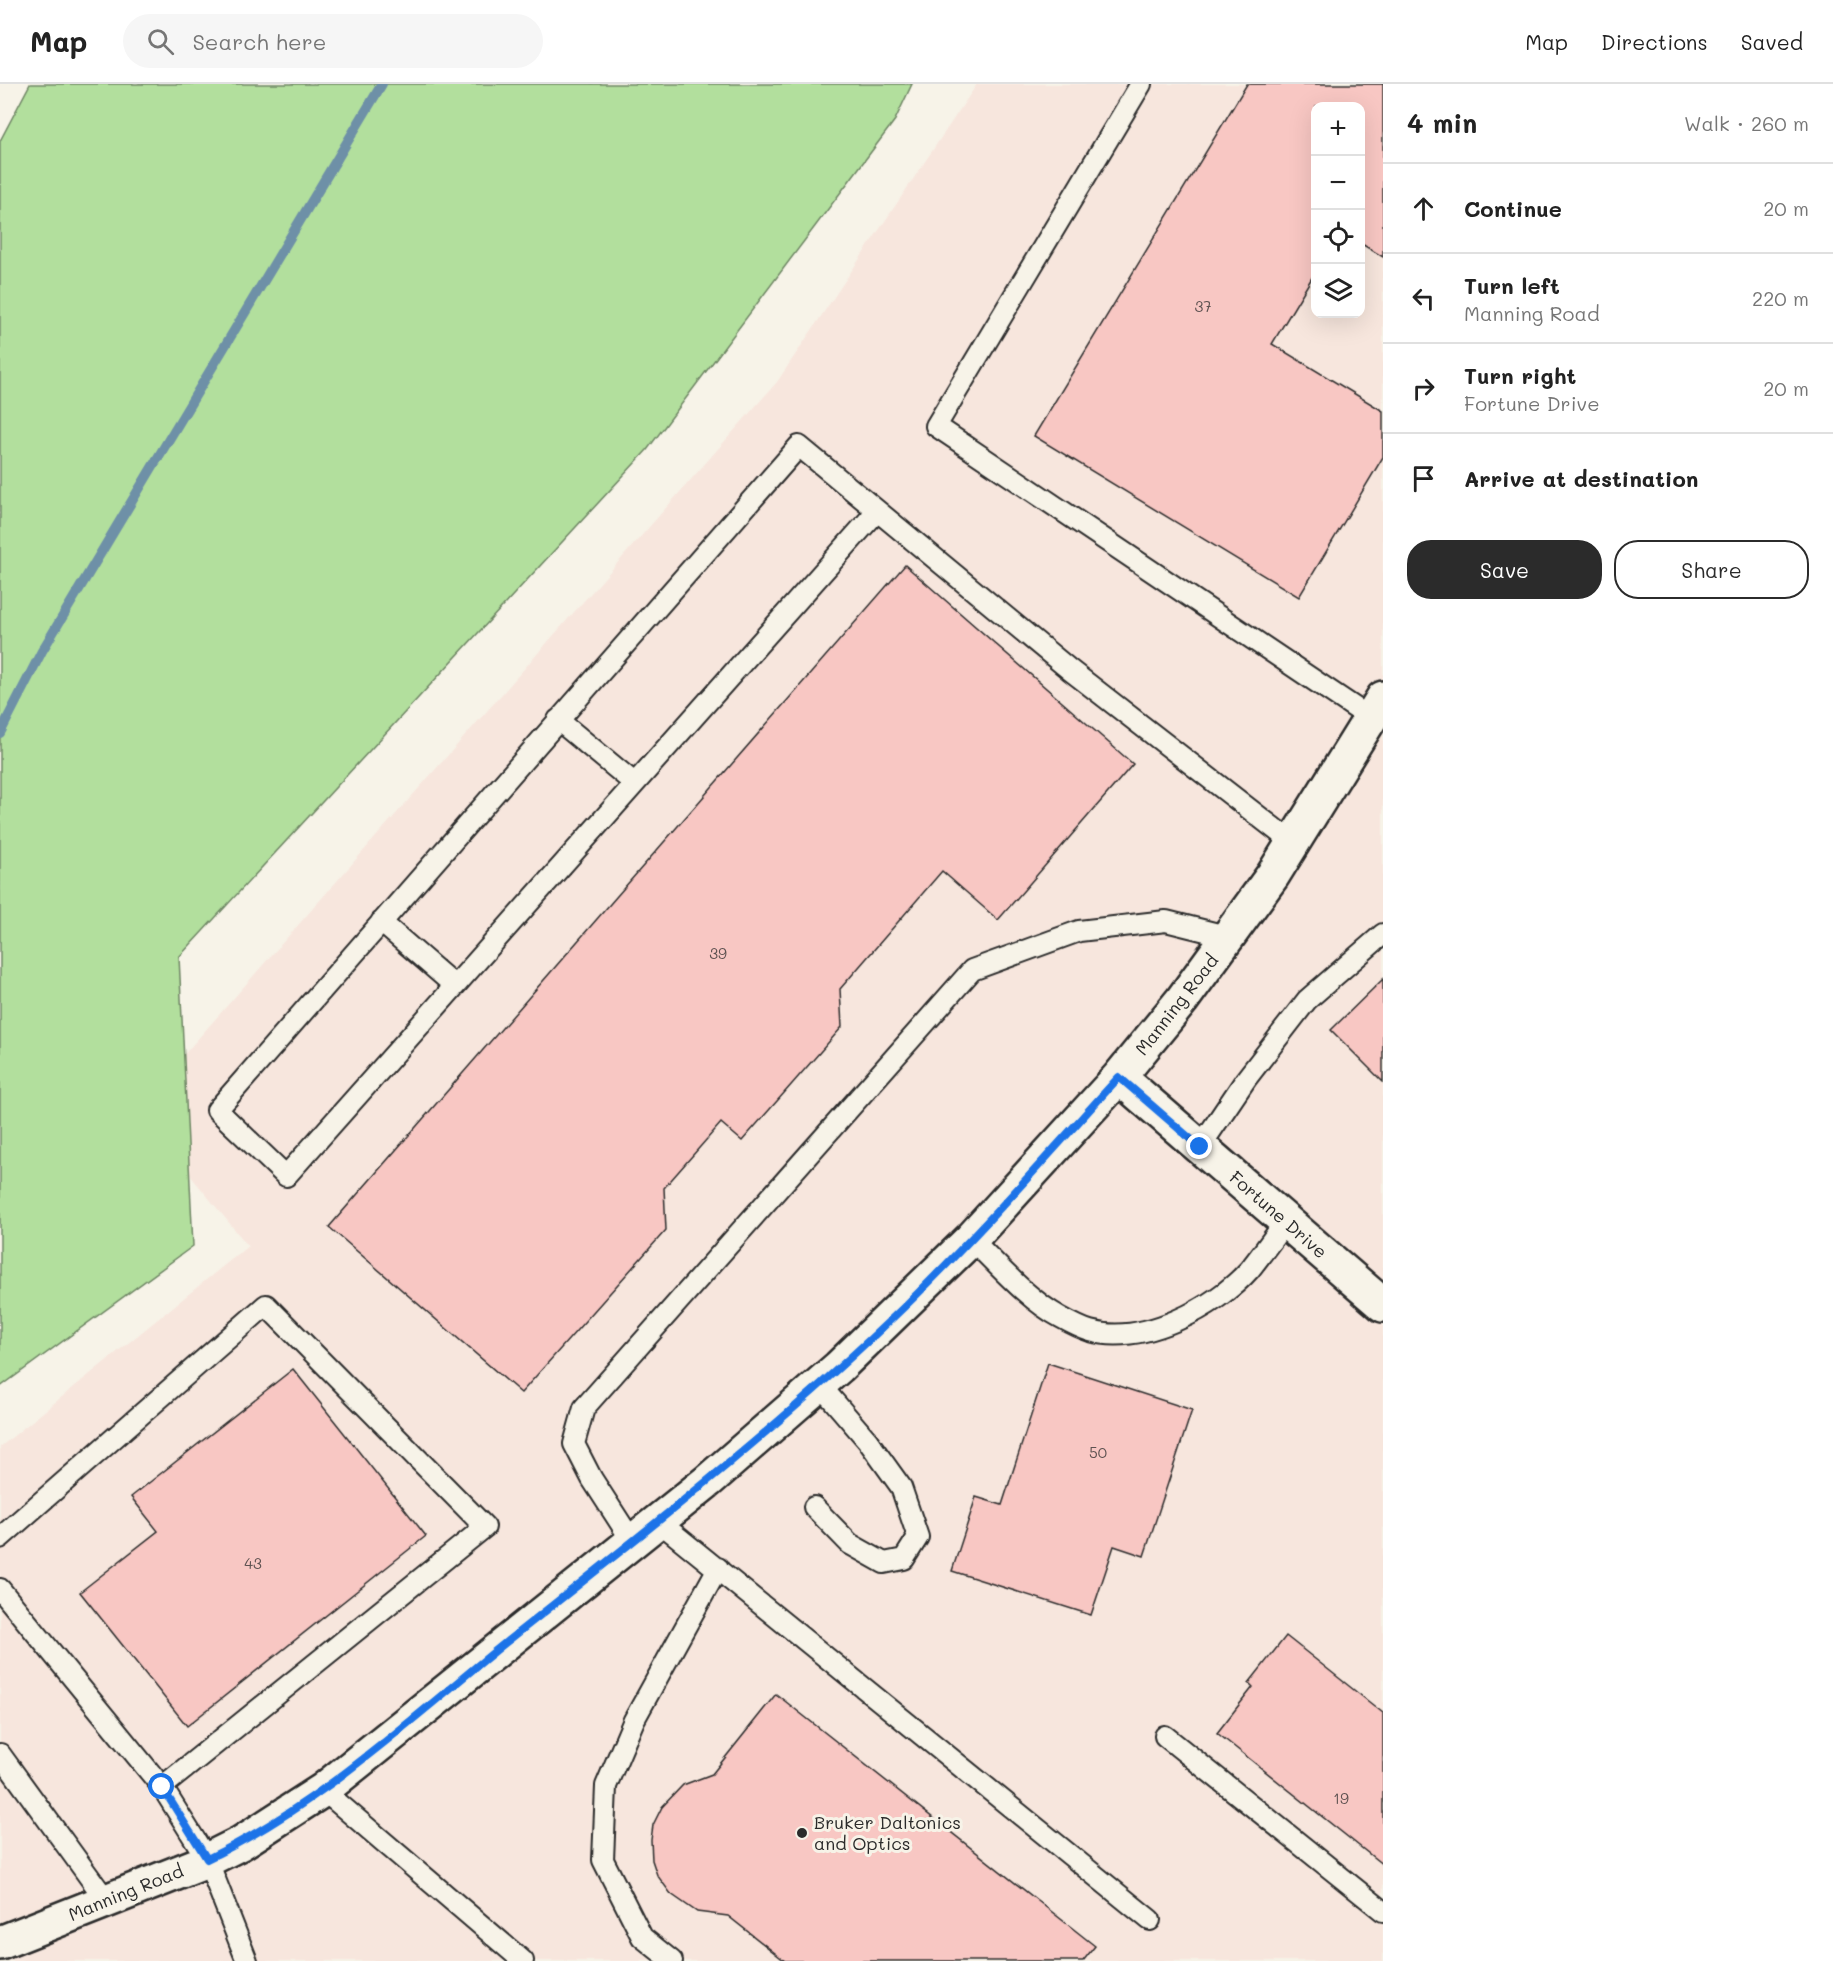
<!DOCTYPE html>
<meta charset="utf-8">
<style>
:root{--surface:#fff;--page:#f6f6f6;--text:#222;--muted:#767676;--line:#e0e0e0;--accent:#2b2b2b}
body{margin:0;font-family:Mali,sans-serif;background:var(--page);color:var(--text)}
.controls{position:absolute;right:18px;top:18px;display:grid;overflow:hidden;border-radius:12px;box-shadow:0 6px 24px #0002}
.controls button{width:54px;height:54px;display:grid;place-items:center;padding:0;border:0;border-bottom:2px solid var(--line);background:var(--surface);color:var(--text);font:30px sans-serif}
.stop{position:absolute;width:18px;height:18px;margin:-14px;border:4px solid #1a73e8;border-radius:50%;background:#fff}
.stop.end{background:#1a73e8;border-color:#fff;box-shadow:0 2px 6px #0008}
.list{margin:0;padding:0;list-style:none}
h2{display:flex;justify-content:space-between;align-items:center;height:78px;margin:0;padding:0 24px;font-size:26px}
h2 small{font-size:20px;font-weight:400;color:var(--muted)}
.list li{display:grid;grid-template-columns:39px 1fr auto;gap:18px;align-items:center;box-sizing:border-box;height:90px;padding:0 24px;border-top:2px solid var(--line)}
.list b{display:block;font-size:22px;white-space:nowrap}
.list p{margin:0;font-size:20px;white-space:nowrap;color:var(--muted)}
.list em{font-size:20px;font-style:normal;color:var(--muted)}
.actions{display:flex;gap:12px;padding:18px 24px}
.actions a{flex:1;padding:14px 0;border:2px solid var(--accent);border-radius:24px;text-align:center;font-size:21px;color:var(--accent)}
.actions .main{background:var(--accent);color:#fff}
.icon{flex:none;width:33px;height:33px;fill:none;stroke:currentColor;stroke-width:2;stroke-linecap:round;stroke-linejoin:round}
.map{position:relative;flex:none;width:1383px;height:1877px;overflow:hidden}
header{display:flex;align-items:center;gap:36px;box-sizing:border-box;height:84px;padding:0 30px;background:var(--surface);border-bottom:2px solid var(--line)}
header strong{font-size:28px}
nav{display:flex;gap:33px;margin-inline-start:auto;font-size:21px}
.search{width:420px;height:54px;background:var(--page);display:flex;align-items:center;gap:15px;box-sizing:border-box;padding:0 21px;border-radius:33px;color:var(--muted);font-size:22px}
main{display:flex}
aside{flex:1;background:var(--surface)}
.map>svg:first-child{display:block}
.built{fill:#f7e6dd;fill-rule:evenodd}
.green{fill:#b2df9d;stroke:#6e8564;stroke-width:1.5}
.lines{fill:none;stroke-linecap:round;stroke-linejoin:round}
.stream{stroke:#6e90a7;stroke-width:10}
.building{fill:#f8c7c3;stroke:#2b2b2b;stroke-width:1.5}
.lane-casing{stroke:#2b2b2b;stroke-width:24}
.street-casing{stroke:#2b2b2b;stroke-width:38}
.lane{stroke:#f7f3e8;stroke-width:20}
.street{stroke:#f7f3e8;stroke-width:33}
.route{stroke:#1a73e8;stroke-width:8}
.poi-dot{fill:#2b2b2b;stroke:#f7f3e8;stroke-width:2}
.labels{text-anchor:middle;stroke-width:6;stroke-linejoin:round;paint-order:stroke}
.number-label{font-size:15px;fill:#5e5251}
.street-label{font-size:18px;fill:#2b2b2b;stroke:#f7f3e8}
.poi-label{font-size:18px;fill:#2b2b2b;stroke:#f7f3e8;text-anchor:start}
</style>
<header>
<strong>Map</strong>
<div class="search"><svg class="icon" aria-label="search" viewBox="0 0 24 24"><circle cx="10" cy="10" r="6"/><path d="M15 15l6 6"/></svg>Search here</div>
<nav><a>Map</a><a>Directions</a><a>Saved</a></nav>
</header>
<main>
<div class="map">
<svg width="1383" height="1877" viewBox="0 0 1383 1877">
<rect width="100%" height="100%" fill="#f7f3e8"/>
<filter id="ink" filterUnits="userSpaceOnUse"><feTurbulence type="fractalNoise" baseFrequency=".0167" numOctaves="2"/><feDisplacementMap in="SourceGraphic" scale="12" xChannelSelector="R" yChannelSelector="G"/><feConvolveMatrix kernelMatrix="1 2 1 2 8 2 1 2 1" color-interpolation-filters="sRGB"/></filter>
<g filter="url(#ink)">
<!-- built -->
<path class="built" d="M977 0H1383V1877H0V1363L248 1162 136 1025 777 298ZM1316 22H1360V230H1316Z"/>
<!-- green -->
<path class="green" d="M30 0H912L895 36 647 366 179 873 193 1162 0 1303V57Z"/>
<g class="lines">
<!-- stream -->
<path class="stream" d="M0 649 42 567 382 0"/>
</g>
<!-- building -->
<path class="building" d="M1247 0H1383V173L1360 159V22H1316V187L1272 260 1383 327V373L1299 513 1034 352Z
M905 481 1133 680 998 836 942 787 840 905 842 943 742 1057 721 1039 664 1104 666 1146 521 1309 329 1143Z
M1383 895V998L1331 946Z
M1048 1279 1192 1326 1144 1472 1114 1462 1091 1531 952 1487 976 1413 1002 1421Z
M293 1285 426 1452 187 1642 80 1508 158 1447 131 1413Z
M1286 1552 1383 1629V1781L1217 1649 1253 1603 1249 1599Z
M776 1610 1095 1862 1083 1877H785L728 1832 697 1828 671 1810 657 1791 652 1776 651 1756 653 1741 662 1723 683 1701 712 1690Z"/>
<g class="lines">
<defs>
<path id="lane" d="M1141 0 936 342 1370 634
M877 427 286 1092 217 1026 799 362 1070 586 1293 759
M558 636 634 699
M381 838 455 902
M1200 1063 1246 995 1307 916 1383 850
M971 1155C997 1180 1028 1216 1060 1233 1069 1238 1080 1244 1090 1247 1142 1262 1216 1224 1250 1185 1262 1170 1274 1153 1286 1137
M814 1423 850 1460 884 1479 904 1475 918 1453 901 1403 868 1357 819 1300
M658 1437 1150 1836
M0 1454 266 1221 485 1443 162 1703 207 1775 247 1877
M632 1457 592 1395 574 1360 584 1324 972 886 1079 847 1166 837 1230 853
M0 1505 162 1703
M1165 1652 1383 1827
M0 1670 106 1816
M323 1706 523 1877
M672 1877 642 1853 603 1776 606 1702 634 1636 718 1484"/>
<path id="street" d="M1119 993 1383 1221
M0 1859 197 1781 241 1759 323 1706 708 1397 839 1283 971 1155 1119 993 1182 916 1273 791 1383 614"/>
</defs>
<!-- lane casing -->
<use href="#lane" class="lane-casing"/>
<!-- street casing -->
<use href="#street" class="street-casing"/>
<!-- lane -->
<use href="#lane" class="lane"/>
<!-- street -->
<use href="#street" class="street"/>
</g>
</g>
<g class="lines" filter="url(#ink)">
<!-- route -->
<path class="route" d="M162 1703 207 1775C318 1722 410 1636 505 1559 641 1451 779 1344 904 1223 979 1150 1048 1071 1119 993L1200 1063"/>
</g>
<!-- markers -->
<circle class="poi-dot" cx="802" cy="1749" r="6"/>
<g class="labels">
<!-- number labels -->
<g class="number-label">
<text x="1203" y="228">37</text>
<text x="718" y="875">39</text>
<text x="1098" y="1374">50</text>
<text x="253" y="1485">43</text>
<text x="1341" y="1720">19</text>
</g>
<!-- street labels -->
<g class="street-label">
<text transform="translate(1177 921) rotate(-52)" y="6">Manning Road</text>
<text transform="translate(1278 1131) rotate(41)" y="6">Fortune Drive</text>
<text transform="translate(126 1809) rotate(-22)" y="6">Manning Road</text>
</g>
<!-- poi labels -->
<g class="poi-label">
<text x="814" y="1745">Bruker Daltonics<tspan x="814" dy="21">and Optics</tspan></text>
</g>
</g>
</svg>
<div class="controls">
<button>+</button>
<button>−</button>
<button><svg class="icon" aria-label="locate" viewBox="0 0 24 24"><circle cx="12" cy="12" r="6"/><path d="M12 2v4M12 18v4M2 12h4M18 12h4"/></svg></button>
<button><svg class="icon" aria-label="layers" viewBox="0 0 24 24"><path d="M12 4l9 5-9 5-9-5zM3 14l9 5 9-5"/></svg></button>
</div>
<div class="stop" style="left:162px;top:1703px"></div>
<div class="stop end" style="left:1200px;top:1063px"></div>
</div>
<aside>
<h2>4 min<small>Walk · 260 m</small></h2>
<ul class="list">
<li><svg class="icon" aria-label="ahead" viewBox="0 0 24 24"><path d="M12 20V5M6 11l6-6 6 6"/></svg><div><b>Continue</b></div><em>20 m</em></li>
<li><svg class="icon" aria-label="left" viewBox="0 0 24 24"><path d="M17 20v-9H6M10 6l-5 5 5 5"/></svg><div><b>Turn left</b><p>Manning Road</p></div><em>220 m</em></li>
<li><svg class="icon" aria-label="right" viewBox="0 0 24 24"><path d="M7 20v-9h11M14 6l5 5-5 5"/></svg><div><b>Turn right</b><p>Fortune Drive</p></div><em>20 m</em></li>
<li><svg class="icon" aria-label="arrive" viewBox="0 0 24 24"><path d="M6 21V4h12l-3 4 3 4H6"/></svg><div><b>Arrive at destination</b></div></li>
</ul>
<div class="actions"><a class="main">Save</a><a>Share</a></div>
</aside>
</main>
